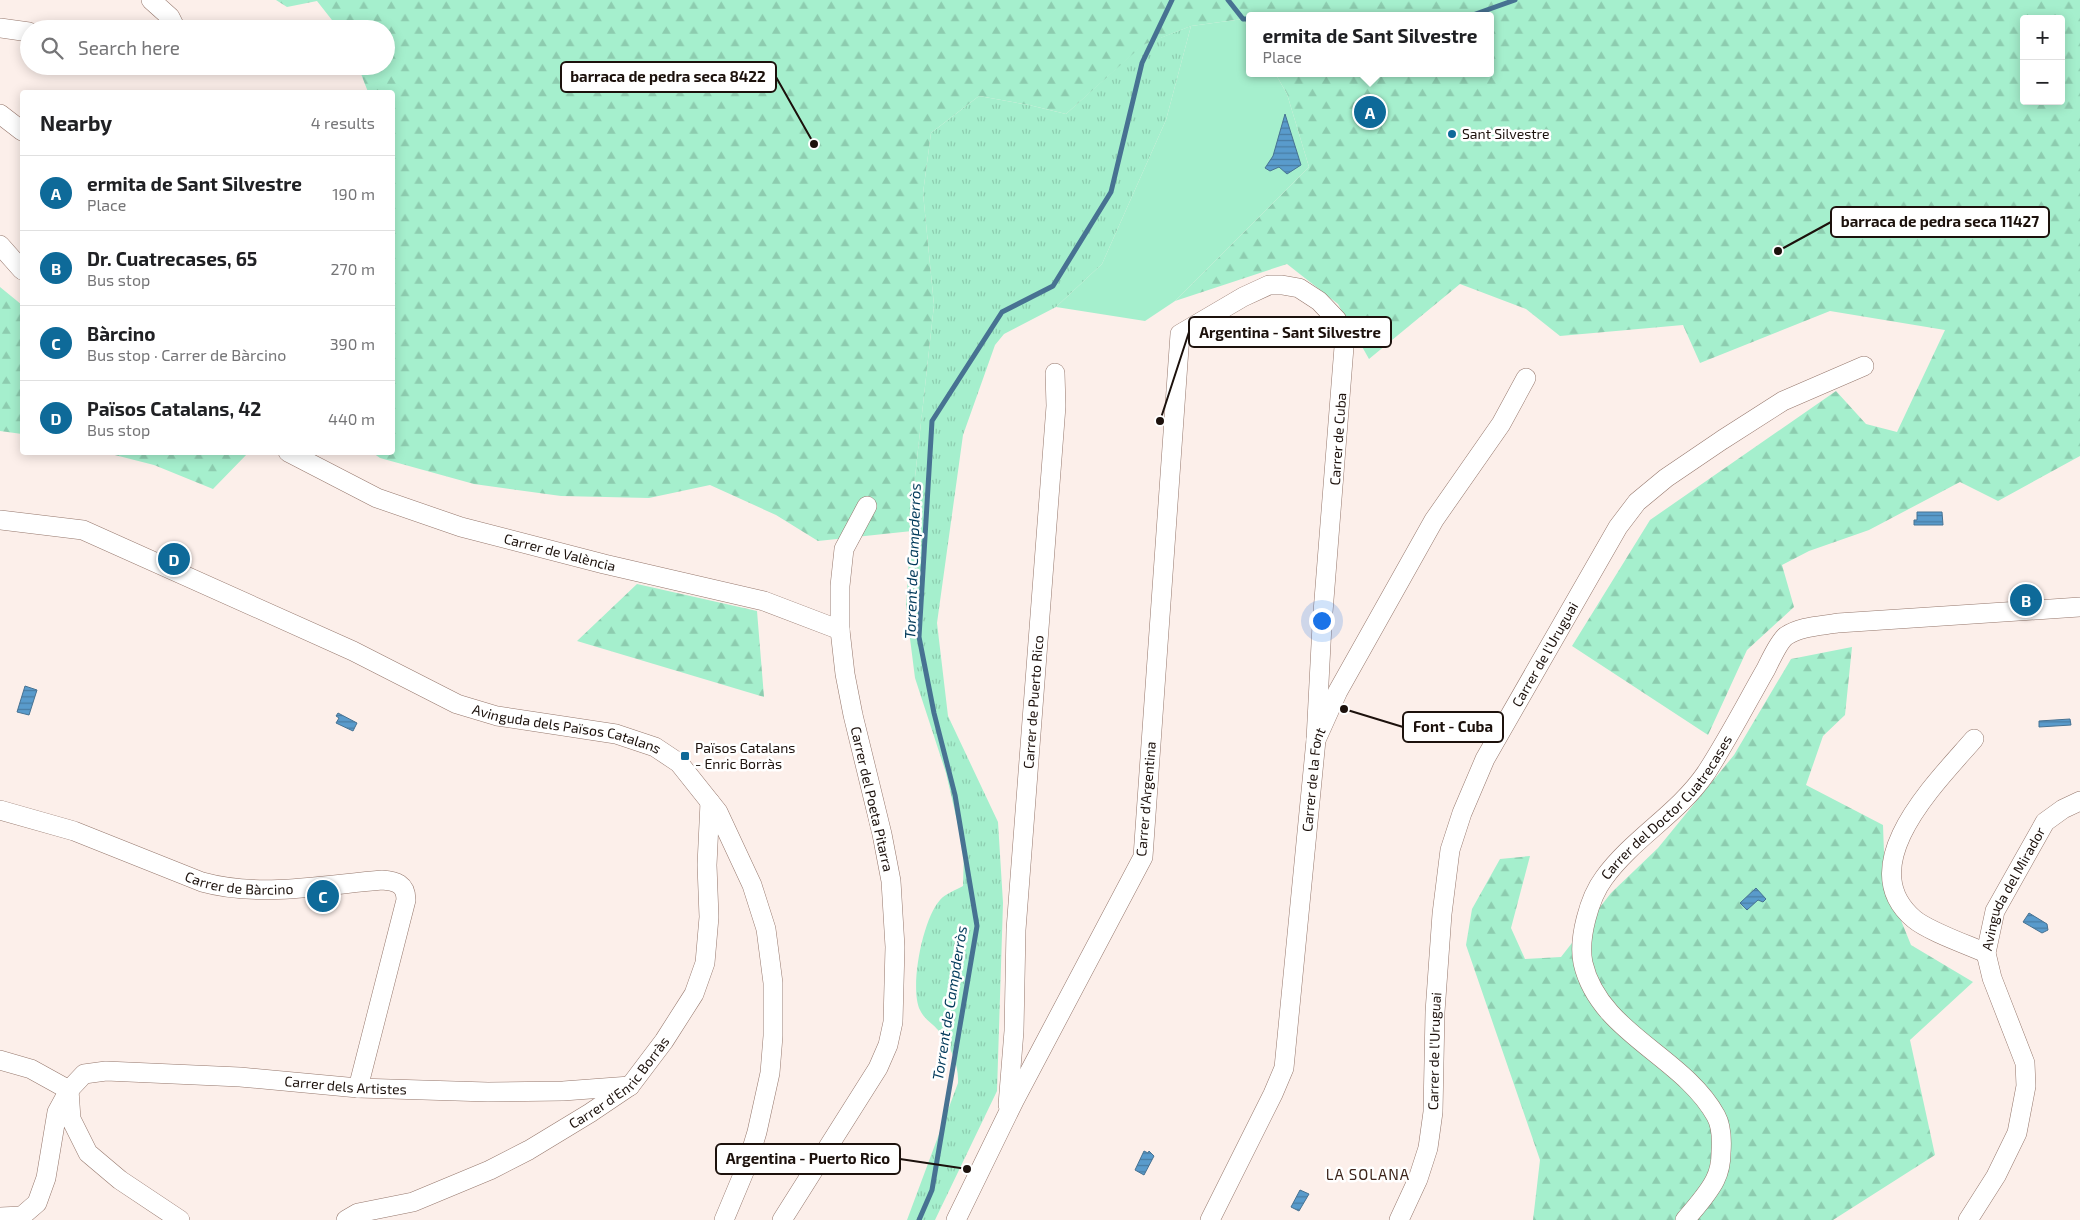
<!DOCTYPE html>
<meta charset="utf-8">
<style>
:root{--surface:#fff;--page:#f6f6f6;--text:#202124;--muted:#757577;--line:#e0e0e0;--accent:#0e6a99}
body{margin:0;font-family:"Exo 2",sans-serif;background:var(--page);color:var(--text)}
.controls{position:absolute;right:15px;top:15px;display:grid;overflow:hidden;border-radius:5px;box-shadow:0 2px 12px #0003}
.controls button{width:45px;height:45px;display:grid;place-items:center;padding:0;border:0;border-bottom:1px solid var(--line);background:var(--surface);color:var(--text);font:25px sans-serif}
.you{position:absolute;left:1321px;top:620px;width:18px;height:18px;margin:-12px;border:4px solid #fff;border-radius:50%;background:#1a73e8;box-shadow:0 0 0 8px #1a73e833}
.badge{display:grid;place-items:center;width:32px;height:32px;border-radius:50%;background:var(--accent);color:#fff;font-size:16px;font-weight:700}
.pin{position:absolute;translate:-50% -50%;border:2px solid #fff;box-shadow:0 1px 5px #0006}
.popup{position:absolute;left:1246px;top:12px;width:248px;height:65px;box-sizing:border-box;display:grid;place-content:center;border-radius:5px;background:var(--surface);filter:drop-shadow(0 1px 4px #0005);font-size:16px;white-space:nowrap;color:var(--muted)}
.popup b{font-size:19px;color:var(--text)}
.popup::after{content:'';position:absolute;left:50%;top:100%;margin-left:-10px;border:10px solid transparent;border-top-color:var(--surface)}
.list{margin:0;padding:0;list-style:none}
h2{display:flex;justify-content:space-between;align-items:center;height:65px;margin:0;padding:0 20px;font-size:21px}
h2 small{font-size:16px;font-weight:400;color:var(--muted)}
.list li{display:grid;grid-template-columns:32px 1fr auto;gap:15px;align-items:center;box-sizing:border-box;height:75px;padding:0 20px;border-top:1px solid var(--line)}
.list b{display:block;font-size:19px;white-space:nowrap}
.list p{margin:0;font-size:16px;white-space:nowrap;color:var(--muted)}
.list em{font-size:16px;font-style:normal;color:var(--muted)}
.icon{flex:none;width:28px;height:28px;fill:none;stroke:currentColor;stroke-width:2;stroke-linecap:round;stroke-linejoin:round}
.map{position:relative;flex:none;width:2080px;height:1220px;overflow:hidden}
.search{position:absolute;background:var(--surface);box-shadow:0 2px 12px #0003;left:20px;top:20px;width:375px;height:55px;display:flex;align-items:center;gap:12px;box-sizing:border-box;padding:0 18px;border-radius:28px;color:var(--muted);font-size:19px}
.panel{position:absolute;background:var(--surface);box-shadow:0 2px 12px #0003;left:20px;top:90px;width:375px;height:365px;border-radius:5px}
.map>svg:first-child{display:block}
.grass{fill:url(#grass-tufts)}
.forest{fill:url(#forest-firs);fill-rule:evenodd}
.garden{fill:#a5efcd}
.water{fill:url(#water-rules);stroke:#477292}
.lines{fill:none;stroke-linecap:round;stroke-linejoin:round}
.stream{stroke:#477292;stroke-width:5}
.minor-casing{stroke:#95776c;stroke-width:20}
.minor{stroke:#fff;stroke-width:19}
.poi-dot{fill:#0e6a99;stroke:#fff;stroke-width:2}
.labels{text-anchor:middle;stroke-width:5;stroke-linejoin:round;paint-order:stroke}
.poi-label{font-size:14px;fill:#1c110c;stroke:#fff;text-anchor:start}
.street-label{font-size:14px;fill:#1c110c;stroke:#fff}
.water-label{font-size:15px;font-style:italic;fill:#01395a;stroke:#fff}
.neighbourhood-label{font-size:15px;letter-spacing:1px;fill:#3d251b;stroke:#fff}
.leader{fill:none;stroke:#1c110c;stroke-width:2}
.callout-dot{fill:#1c110c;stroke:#fff;stroke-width:2}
.callout{fill:#fff;stroke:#1c110c;stroke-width:2}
.callout-label{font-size:15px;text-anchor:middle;font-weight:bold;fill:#1c110c}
</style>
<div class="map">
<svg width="2080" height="1220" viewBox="0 0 2080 1220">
<defs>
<pattern id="grass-tufts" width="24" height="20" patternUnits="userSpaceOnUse" patternTransform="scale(1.25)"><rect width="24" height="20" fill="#a5efcd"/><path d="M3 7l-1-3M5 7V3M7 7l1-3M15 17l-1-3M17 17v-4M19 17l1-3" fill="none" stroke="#8dccaf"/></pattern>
<pattern id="forest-firs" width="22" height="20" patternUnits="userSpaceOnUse" patternTransform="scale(1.25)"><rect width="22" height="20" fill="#a5efcd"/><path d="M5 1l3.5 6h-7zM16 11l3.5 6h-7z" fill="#8dccaf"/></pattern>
<pattern id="water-rules" width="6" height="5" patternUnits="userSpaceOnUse" patternTransform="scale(1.25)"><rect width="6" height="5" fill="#599bcc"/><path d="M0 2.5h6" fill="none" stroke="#497da4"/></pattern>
</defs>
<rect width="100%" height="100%" fill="#fcefea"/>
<!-- grass -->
<path class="grass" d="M1191 26 1166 120 1102 264 1056 307 1004 334 995 345 963 435 937 623 948 716 998 822 1003 903 997 1091 935 1220H907L958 1083C959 1064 950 1045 938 1030 932 1023 924 1019 920 1010 909 988 923 918 940 900 945 894 956 890 963 886L964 851 946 773 915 678 906 607 913 495 934 305 923 193 931 133 979 96 1029 105 1066 114 1142 45Z"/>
<!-- forest -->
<path class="forest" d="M276 0H2080V456L1998 501 1960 482 1869 530 1809 551 1782 565 1794 607 1747 650 1708 735 1572 646 1650 520 1836 391 1866 424 1897 432 1945 330 1830 311 1700 363 1683 325 1560 336 1526 309 1460 284 1369 359 1338 304 1287 264 1175 301 1309 167 1287 94 1275 73H1490V16H1250V31L1243 19 1191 26 1143 45 1066 114 1029 105 979 96 931 133 923 193 934 305 913 495 912 531 818 541 776 515 710 485 649 498 561 496 474 484 380 458 373 453 392 452V92H368L358 66H386V29H339L317 1 287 7ZM2024 19H2061V101H2024Z
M0 287 22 305V434L0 431Z
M107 453 248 452V453L213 489 154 465Z
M637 584 757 611 764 697 577 641Z
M1852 647 1845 715 1823 736 1806 785 1883 825 1885 881 1911 945 1973 982 1910 1040 1935 1155 1833 1220H1533L1540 1160 1466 945 1472 909 1500 859 1530 856 1511 928 1525 959 1561 957 1611 893 1658 848 1734 755 1791 659Z"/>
<!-- garden -->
<path class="garden" d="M1243 19 1250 31V73H1275L1287 94 1309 167 1175 301 1145 321 1056 307 1102 264 1166 120 1191 26Z"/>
<!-- water -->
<path class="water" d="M1285 114 1301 165 1287 174 1279 167 1270 171 1265 168 1273 156Z
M1917 512H1942L1943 525H1914V520H1917Z
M25 686 37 690 29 715 17 712Z
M338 713 357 723 353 731 336 723 339 718 336 716Z
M2070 719 2071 725 2039 727V721Z
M1756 888 1766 899 1763 902 1758 900 1747 910 1740 903Z
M2029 913 2047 924 2048 930 2042 933 2023 922Z
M1144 1151 1148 1153 1149 1151 1154 1156 1144 1175 1135 1170Z
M1300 1190 1309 1194 1299 1211 1291 1207Z"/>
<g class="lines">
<!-- stream -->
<path class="stream" d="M1228 0 1243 19H1250
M1470 16 1515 0
M919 1220 932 1190 977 926 955 795 934 713 919 637 932 421 1002 312 1053 286 1111 192 1142 63 1172 0"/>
<defs>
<g id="minor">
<path d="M151 0 170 17 176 29"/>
<path d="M0 28 29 32"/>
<path d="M0 114 22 131"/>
<path d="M0 245 22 270"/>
<path id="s1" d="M288 452 377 498 461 527 604 564 764 601 840 630"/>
<path id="s2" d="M0 520 83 530 353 651 457 704 497 716 616 734 655 747 679 763 718 812 752 885 766 929 773 983V1036L770 1073 757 1132 747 1165 724 1220"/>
<path d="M1974 739C1937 782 1851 865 1914 919 1928 931 1968 945 1986 953"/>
<path id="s3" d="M0 810 74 831 202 882C260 898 322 885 382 880 396 881 406 884 406 900L358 1088"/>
<path id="s4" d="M0 1060 31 1069 69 1090 84 1074 106 1071 240 1077 358 1088 488 1092 563 1091 630 1086"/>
<path id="s5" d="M1008 1105 1014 1031 1016 930 1056 406 1055 373"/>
<path d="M0 1217 22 1216 37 1203 46 1178 57 1112 69 1090 71 1119 88 1153 120 1180 180 1220"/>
<path id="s6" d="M346 1220 358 1213 413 1202 490 1170 529 1150 590 1113 630 1086 664 1041 694 994 705 963 709 917 707 865 710 802"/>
<path d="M782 1220 878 1068 888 1045 893 1022 895 947 891 881 882 834 853 715 845 674 840 630V586L844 549 867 506"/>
<path d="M956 1220 1014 1101 1143 857 1180 334 1243 297 1269 285H1282L1299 288 1319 301 1337 320 1344 347 1322 625 1316 740"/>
<path id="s7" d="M1210 1220 1273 1094 1284 1068 1316 740 1338 691 1434 520 1501 424 1526 378"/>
<path id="s8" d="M1399 1220 1418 1179 1428 1148 1433 1112 1435 1012 1442 914 1450 850 1462 813 1485 759 1618 527 1637 502 1666 478 1722 440 1783 401 1864 366"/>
<path id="s9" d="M1685 1220C1695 1208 1708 1194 1715 1180 1719 1172 1721 1162 1721 1153 1722 1140 1722 1127 1716 1116 1683 1056 1599 1033 1583 963 1578 939 1589 898 1604 878 1633 838 1678 814 1706 773 1728 739 1746 704 1766 669 1770 661 1779 641 1786 636 1801 626 1821 626 1838 623L2080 607"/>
<path id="s10" d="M1968 1220 1996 1176 2017 1133 2026 1086 2025 1063 1992 978 1986 953 1995 911 2045 822 2063 809 2080 801"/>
</g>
</defs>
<!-- minor casing -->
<use href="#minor" class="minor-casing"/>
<!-- minor -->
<use href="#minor" class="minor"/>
</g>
<!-- markers -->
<g class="poi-dot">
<circle cx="1452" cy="134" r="5"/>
<rect x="680" y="751" width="10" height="10" rx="2.5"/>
</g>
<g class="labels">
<!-- poi labels -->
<g class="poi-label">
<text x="1462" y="139">Sant Silvestre</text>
<text x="695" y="753">Països Catalans<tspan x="695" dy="16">- Enric Borràs</tspan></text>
</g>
<!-- street labels -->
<g class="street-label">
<text transform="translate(1338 439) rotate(-86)" y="5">Carrer de Cuba</text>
<text dy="5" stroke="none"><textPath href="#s1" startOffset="291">Carrer de València</textPath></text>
<text dy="5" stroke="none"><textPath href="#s8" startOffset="595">Carrer de l'Uruguai</textPath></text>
<text dy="5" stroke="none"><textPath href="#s5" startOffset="404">Carrer de Puerto Rico</textPath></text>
<text dy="5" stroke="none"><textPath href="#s2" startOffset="609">Avinguda dels Països Catalans</textPath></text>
<text dy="5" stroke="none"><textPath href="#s7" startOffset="459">Carrer de la Font</textPath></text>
<text transform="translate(872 799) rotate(77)" y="5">Carrer del Poeta Pitarra</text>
<text transform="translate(1146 799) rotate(-85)" y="5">Carrer d'Argentina</text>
<text dy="5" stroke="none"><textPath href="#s9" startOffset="506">Carrer del Doctor Cuatrecases</textPath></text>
<text dy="5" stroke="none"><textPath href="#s3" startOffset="252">Carrer de Bàrcino</textPath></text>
<text dy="5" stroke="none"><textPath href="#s10" startOffset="358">Avinguda del Mirador</textPath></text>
<text dy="5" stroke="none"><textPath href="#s8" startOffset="175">Carrer de l'Uruguai</textPath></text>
<text dy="5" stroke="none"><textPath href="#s6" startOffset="311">Carrer d'Enric Borràs</textPath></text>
<text dy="5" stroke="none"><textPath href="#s4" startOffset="360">Carrer dels Artistes</textPath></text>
</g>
<!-- water labels -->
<g class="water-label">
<text transform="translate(913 561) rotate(-88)" y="5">Torrent de Campderròs</text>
<text transform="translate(950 1003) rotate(-81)" y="5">Torrent de Campderròs</text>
</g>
<!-- neighbourhood labels -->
<g class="neighbourhood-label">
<text x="1368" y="1180">LA SOLANA</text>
</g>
</g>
<!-- callouts -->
<path class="leader" d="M814 144L776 77M1778 251L1831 222M1160 421L1189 332M1344 709L1403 727M967 1169L900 1159"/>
<g class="callout-dot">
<circle cx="814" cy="144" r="5"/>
<circle cx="1778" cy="251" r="5"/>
<circle cx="1160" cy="421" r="5"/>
<circle cx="1344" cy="709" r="5"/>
<circle cx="967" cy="1169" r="5"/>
</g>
<g class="callout">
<rect x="561" y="62" width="215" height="30" rx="5"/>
<rect x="1831" y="207" width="218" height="30" rx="5"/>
<rect x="1189" y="317" width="202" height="30" rx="5"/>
<rect x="1403" y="712" width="100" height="30" rx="5"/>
<rect x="716" y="1144" width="184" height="30" rx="5"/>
</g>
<g class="callout-label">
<text x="668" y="82">barraca de pedra seca 8422</text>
<text x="1940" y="227">barraca de pedra seca 11427</text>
<text x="1290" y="338">Argentina - Sant Silvestre</text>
<text x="1453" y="732">Font - Cuba</text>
<text x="808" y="1164">Argentina - Puerto Rico</text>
</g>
</svg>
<div class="controls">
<button>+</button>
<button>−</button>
</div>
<div class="you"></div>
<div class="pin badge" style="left:1370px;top:112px">A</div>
<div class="popup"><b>ermita de Sant Silvestre</b>Place</div>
<div class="pin badge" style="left:2026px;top:600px">B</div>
<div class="pin badge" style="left:323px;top:896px">C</div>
<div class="pin badge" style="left:174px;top:559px">D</div>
<div class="search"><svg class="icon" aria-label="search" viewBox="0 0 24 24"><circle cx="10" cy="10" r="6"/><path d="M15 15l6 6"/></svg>Search here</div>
<section class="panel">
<h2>Nearby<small>4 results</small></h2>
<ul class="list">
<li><span class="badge">A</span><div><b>ermita de Sant Silvestre</b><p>Place</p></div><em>190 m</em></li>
<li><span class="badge">B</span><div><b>Dr. Cuatrecases, 65</b><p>Bus stop</p></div><em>270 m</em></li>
<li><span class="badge">C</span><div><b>Bàrcino</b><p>Bus stop · Carrer de Bàrcino</p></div><em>390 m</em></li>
<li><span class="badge">D</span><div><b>Països Catalans, 42</b><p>Bus stop</p></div><em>440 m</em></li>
</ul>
</section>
</div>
